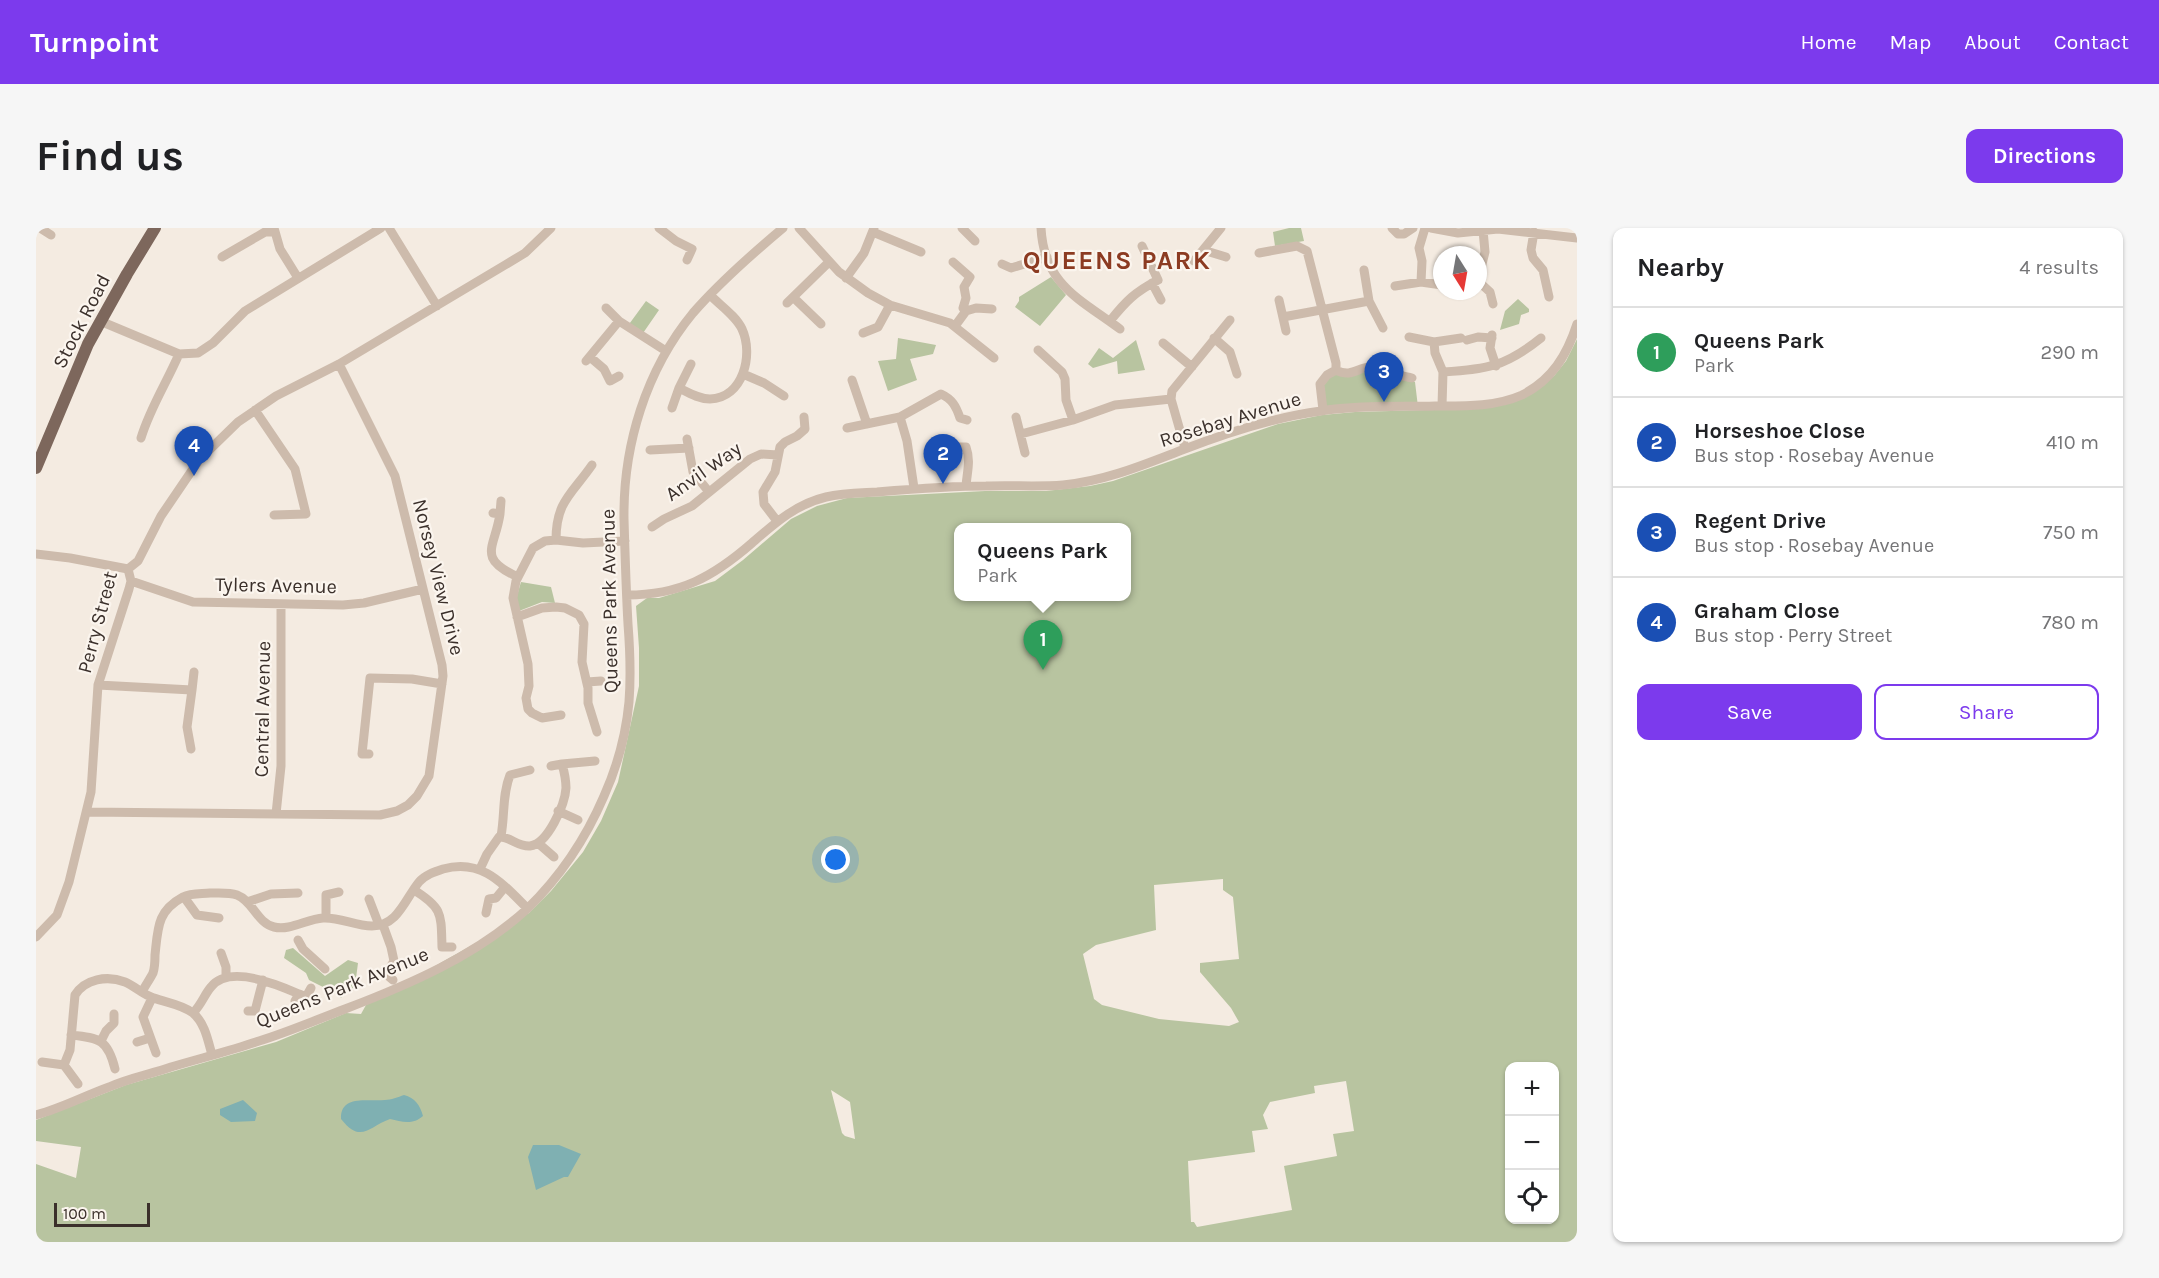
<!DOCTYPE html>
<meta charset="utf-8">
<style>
:root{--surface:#fff;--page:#f6f6f6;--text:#202124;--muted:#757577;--line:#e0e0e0;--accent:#7c3aed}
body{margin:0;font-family:Karla,sans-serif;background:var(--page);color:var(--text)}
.controls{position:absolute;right:18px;bottom:18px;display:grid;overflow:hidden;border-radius:12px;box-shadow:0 2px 4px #0004}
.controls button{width:54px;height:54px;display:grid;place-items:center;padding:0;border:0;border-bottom:2px solid var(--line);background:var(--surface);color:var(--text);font:30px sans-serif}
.compass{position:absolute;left:1397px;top:18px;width:54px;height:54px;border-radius:50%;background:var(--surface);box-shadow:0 2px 4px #0004;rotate:169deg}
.scale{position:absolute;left:18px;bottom:15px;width:96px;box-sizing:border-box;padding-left:6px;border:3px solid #3b302b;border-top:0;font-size:16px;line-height:21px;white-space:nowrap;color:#3b302b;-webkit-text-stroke:4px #fbf5ee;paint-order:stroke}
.you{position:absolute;left:800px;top:632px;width:21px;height:21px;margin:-15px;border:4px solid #fff;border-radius:50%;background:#1a73e8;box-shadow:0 0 0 9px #1a73e833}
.badge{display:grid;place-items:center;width:39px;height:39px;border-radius:50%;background:var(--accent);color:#fff;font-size:20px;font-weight:700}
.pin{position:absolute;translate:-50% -50px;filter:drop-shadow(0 2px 3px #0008)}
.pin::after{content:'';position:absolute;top:32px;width:21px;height:18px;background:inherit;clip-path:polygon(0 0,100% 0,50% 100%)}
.popup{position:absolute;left:918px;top:295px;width:177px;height:78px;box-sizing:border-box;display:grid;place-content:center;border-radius:12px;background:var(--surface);filter:drop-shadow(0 2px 4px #0005);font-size:20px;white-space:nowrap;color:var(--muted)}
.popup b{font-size:22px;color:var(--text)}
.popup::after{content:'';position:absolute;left:50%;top:100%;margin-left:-12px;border:12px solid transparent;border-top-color:var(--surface)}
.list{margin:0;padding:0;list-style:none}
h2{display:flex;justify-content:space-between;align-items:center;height:78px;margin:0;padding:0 24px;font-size:26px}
h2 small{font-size:20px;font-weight:400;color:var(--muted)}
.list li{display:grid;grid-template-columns:39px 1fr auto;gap:18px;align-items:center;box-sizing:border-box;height:90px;padding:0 24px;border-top:2px solid var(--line)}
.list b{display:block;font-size:22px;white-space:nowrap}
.list p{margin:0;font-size:20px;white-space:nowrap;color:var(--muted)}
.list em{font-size:20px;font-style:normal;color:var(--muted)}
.actions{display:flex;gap:12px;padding:18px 24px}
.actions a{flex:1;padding:14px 0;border:2px solid var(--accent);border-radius:12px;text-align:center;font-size:21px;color:var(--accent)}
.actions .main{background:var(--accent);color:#fff}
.icon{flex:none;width:33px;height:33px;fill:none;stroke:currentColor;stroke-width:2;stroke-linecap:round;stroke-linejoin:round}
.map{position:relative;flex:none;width:1541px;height:1014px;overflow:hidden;border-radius:12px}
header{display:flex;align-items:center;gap:36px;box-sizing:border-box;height:84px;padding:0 30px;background:var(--accent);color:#fff}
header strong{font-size:28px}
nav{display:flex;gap:33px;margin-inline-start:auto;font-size:21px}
.intro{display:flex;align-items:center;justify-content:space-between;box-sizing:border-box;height:144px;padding:0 36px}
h1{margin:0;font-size:42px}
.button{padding:15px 27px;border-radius:12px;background:var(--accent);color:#fff;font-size:21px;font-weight:700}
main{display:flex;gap:36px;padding:0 36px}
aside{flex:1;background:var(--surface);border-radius:12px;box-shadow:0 2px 4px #0004}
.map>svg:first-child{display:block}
.green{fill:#b8c4a0;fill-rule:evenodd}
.water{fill:#7fb0b2}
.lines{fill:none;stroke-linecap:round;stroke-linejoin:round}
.minor{stroke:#cdbbac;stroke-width:9}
.major{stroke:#7d675c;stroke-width:12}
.labels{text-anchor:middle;stroke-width:4.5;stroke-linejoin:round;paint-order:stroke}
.street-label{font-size:20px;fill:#3b302b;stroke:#fbf5ee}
.district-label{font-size:26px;font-weight:bold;letter-spacing:1.5px;fill:#8c3b22;stroke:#fbf5ee}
</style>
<header>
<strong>Turnpoint</strong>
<nav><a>Home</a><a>Map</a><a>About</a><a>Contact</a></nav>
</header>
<div class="intro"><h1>Find us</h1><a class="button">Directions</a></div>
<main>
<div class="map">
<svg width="1541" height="1014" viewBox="0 0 1541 1014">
<rect width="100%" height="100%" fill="#f4ebe1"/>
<!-- green -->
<path class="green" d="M1253 0H1265L1268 13 1239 18 1237 4Z
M1015 49 1030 67 1004 98 979 79 983 73V69Z
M1482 71 1493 81V84L1485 87 1483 96 1464 102 1469 83Z
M610 73 623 82 605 108 591 99Z
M862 110 900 117 897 126 874 131 881 152 852 163 842 133 860 131Z
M1541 111V1014H0V936L40 950 45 919 0 913V892L90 857 240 814 310 785 325 786 330 777 493 685 515 663 547 624 565 593 582 554 603 458V420L600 378 611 370H623L679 353 707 332 755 291 781 278 811 270 949 263H1010L1054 258 1077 253 1242 196 1286 187 1319 184 1425 181 1475 174 1518 148 1530 133ZM923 300H1091V368H923ZM1187 651V662L1197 669 1203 731 1164 735V744L1195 780 1203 794 1193 798 1123 791 1066 777 1058 771 1047 726 1060 717 1120 702 1118 657ZM1474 838H1518V992H1474ZM1310 853 1318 903 1297 906 1301 928 1248 938 1256 982 1161 999 1158 994H1155L1152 933 1219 924 1216 903 1232 901 1227 887 1234 874 1279 865 1278 858ZM795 862 814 874 819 911 809 908 806 905Z
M1100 112 1109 142 1082 146 1081 133 1057 140 1052 136 1063 120 1077 130Z
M1331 143C1345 143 1364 151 1379 154L1382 179 1287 182 1286 151 1291 147Z
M485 354 515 359 519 375 506 374 483 383 480 371Z
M257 720 289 748 312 732 322 735 319 758 305 770 295 763 273 752 270 745 248 730 250 722Z"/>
<!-- water -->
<path class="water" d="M368 867C379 870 384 877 387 888 377 897 366 894 354 891 332 899 325 916 305 891 304 866 333 874 349 872 355 872 362 869 368 867Z
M207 872 221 885 219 893 195 894 184 887V881Z
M497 917H523L545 926 532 949H528L500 962 492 929Z"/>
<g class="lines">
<!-- minor -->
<path class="minor" d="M4 0 15 7
M238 0 244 21 262 50
M353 0 401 78
M623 0 640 13 656 21 651 32
M763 0 803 44 832 65 854 77 914 95 958 130
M926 0 939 13
M1005 0C1008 57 1044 71 1084 101
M1356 0 1362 6H1368L1377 0
M1395 0 1422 5 1462 1 1541 10
M837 4 885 24
M1498 4 1495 22 1497 30 1507 42 1513 69
M1167 22 1190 29
M1223 25 1261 18 1271 23 1300 135V142L1291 147 1284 156 1287 182
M186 29 229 4H238
M1158 33 1185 0
M917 34 934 49 928 59 930 70 927 80 930 83 919 98
M966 36 975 40 1011 29
M1328 42 1333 73 1347 100
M810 50 828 25 838 0
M1442 52 1449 24 1447 2
M1442 53 1454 64 1457 76
M1385 54 1386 33 1383 20 1389 0
M1116 55 1125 72
M1359 58 1385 54 1406 57
M758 70 785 96
M1243 72 1250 103
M751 75 793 34
M570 80 583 93 630 123
M930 83 940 80 956 81
M1247 89 1333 73
M64 93 143 126 162 125 177 115 209 83 345 0
M1074 93C1090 73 1099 64 1122 52L1106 18
M827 105 842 99 854 77
M1456 107 1454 120 1460 138
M1373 109 1398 114 1425 110
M1178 110 1194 124 1201 146
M1431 112 1442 109 1456 110
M1398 114 1399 125 1407 144 1406 178
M1127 115 1156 139
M1002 122 1026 144 1029 151 1030 172 1037 192
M554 129 568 141 574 153 583 148
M550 133 583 93
M1300 142C1317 151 1323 137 1338 139 1342 140 1347 143 1352 145 1360 147 1368 148 1376 150
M1407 144C1451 141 1469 139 1505 110
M707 146 728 155 748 168
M816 152 831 196
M643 160 655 136
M636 180 643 160C653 165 663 171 674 171 707 170 718 127 706 101 700 88 685 78 674 67
M219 182 259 241 270 286 238 287
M864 189 905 166C916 171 920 178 924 190L931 192
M980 189 989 225
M811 200 864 189 871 213 878 260
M985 206 1037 192 1079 177 1135 171
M105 210C114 180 131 154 143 126
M651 211 657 244 673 264
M922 219H930C935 233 931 244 930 258
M1149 220 1135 171 1136 163 1194 92
M614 222 653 220
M457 285 464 286C459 320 440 330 482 349
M464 286 465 273
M741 293 728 276 727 264 739 244 744 219 749 214 761 208 769 201 768 189
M616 299 628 291 656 278 714 231 725 226 742 227
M520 312C520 273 536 266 556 237
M0 326 34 330 92 341
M92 341 102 333 125 288 163 232 202 194 240 168 303 136 469 37 489 25 515 0
M95 353 157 374 307 377 328 375 387 361
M591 367C644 367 677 349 716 315 738 296 760 276 790 269 807 265 824 265 841 264 877 261 913 258 950 258 976 257 1002 259 1027 257 1069 253 1107 237 1146 222 1190 205 1238 189 1285 183 1322 177 1362 179 1399 178 1428 178 1459 179 1486 167 1516 152 1531 127 1541 96
M481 389 506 380 520 379 529 380 543 387 548 396 546 434 552 460V475L561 504
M551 454 565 453
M62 457 156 462 151 499 155 521
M156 462 158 444
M525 487 506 490 496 485 492 481 490 470 493 458 492 436 477 370 480 353 497 320 509 313 520 312 547 315 589 313
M333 526H326L334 450 376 451 406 456
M526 536 559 533
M522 583 542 592
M51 584 344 587 361 583 372 577 381 568 393 548 407 448 406 437 359 248 303 136
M240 586 245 538V376
M465 608C469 587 466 567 474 547L494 542
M502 615 518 629
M444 641 451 626 463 609C473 608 482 619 494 618 512 616 529 576 530 560 530 552 528 543 526 536L515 538
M378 662C407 680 405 686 406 719H416
M148 669 161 687 183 690
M333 671 343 697
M211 674 235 666 262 665
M450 685 453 671 460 670 469 659
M290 690V667L303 664
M347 697 355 719 358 733 350 746 357 752
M0 709 21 687 33 654 55 564 62 457 93 361 95 353 92 341
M262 712 267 721 289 741
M185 725 190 739V749
M106 764C109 758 114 751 117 745 119 739 119 732 119 727 122 700 121 683 147 669 155 665 165 666 174 665 182 665 193 664 201 667 217 673 221 695 238 699 254 703 271 691 287 690 304 689 319 698 336 698 362 698 369 671 383 654 389 647 398 644 407 641 445 630 466 655 491 680
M263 766 270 769 275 760
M116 770 107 789 120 825
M212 783H219L227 752
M157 785C166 776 168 767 175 759 193 736 243 757 263 766L259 773
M35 807C64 810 72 812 79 841
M65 813 70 803 78 795V786
M101 814 114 810
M6 834 28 837
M42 856 28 837 34 822 39 767C49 751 71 747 89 754 99 758 107 767 118 770 131 775 145 776 157 785 169 795 172 813 176 827
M0 887C26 880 48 868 73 859 93 850 115 846 135 839 165 830 194 823 223 813 252 804 280 792 309 781 372 757 440 728 491 681 524 649 550 610 568 568 581 539 590 506 593 474 595 448 594 422 592 396 590 361 589 326 588 291 587 217 610 142 657 85 684 54 716 26 747 0"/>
<!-- major -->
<path class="major" d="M0 240 52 116 91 46 119 0"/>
</g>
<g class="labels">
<!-- street labels -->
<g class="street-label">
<text transform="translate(45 93) rotate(-63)" y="7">Stock Road</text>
<text transform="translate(1194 191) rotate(-17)" y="7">Rosebay Avenue</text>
<text transform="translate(667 243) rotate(-35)" y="7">Anvil Way</text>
<text transform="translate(403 349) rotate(76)" y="7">Norsey View Drive</text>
<text transform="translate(240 357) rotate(1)" y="7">Tylers Avenue</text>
<text transform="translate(573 373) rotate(-91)" y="7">Queens Park Avenue</text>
<text transform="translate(61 394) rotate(-75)" y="7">Perry Street</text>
<text transform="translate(226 481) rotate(-89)" y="7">Central Avenue</text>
<text transform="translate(306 759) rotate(-22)" y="7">Queens Park Avenue</text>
</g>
<!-- district labels -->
<g class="district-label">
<text x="1081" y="41">QUEENS PARK</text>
</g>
</g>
</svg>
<div class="controls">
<button>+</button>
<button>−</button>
<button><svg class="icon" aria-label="locate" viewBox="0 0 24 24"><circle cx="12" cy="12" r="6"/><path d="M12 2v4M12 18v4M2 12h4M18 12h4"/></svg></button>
</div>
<svg class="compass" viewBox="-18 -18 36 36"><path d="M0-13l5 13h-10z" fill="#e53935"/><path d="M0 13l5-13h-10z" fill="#757577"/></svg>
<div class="scale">100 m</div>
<div class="you"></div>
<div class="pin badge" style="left:1007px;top:442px;background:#2e9e5b">1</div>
<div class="popup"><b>Queens Park</b>Park</div>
<div class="pin badge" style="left:907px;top:256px;background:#1a4fb4">2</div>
<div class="pin badge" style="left:1348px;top:174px;background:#1a4fb4">3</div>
<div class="pin badge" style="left:158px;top:248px;background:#1a4fb4">4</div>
</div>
<aside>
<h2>Nearby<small>4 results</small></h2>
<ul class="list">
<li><span class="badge" style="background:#2e9e5b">1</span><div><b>Queens Park</b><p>Park</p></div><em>290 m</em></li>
<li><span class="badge" style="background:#1a4fb4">2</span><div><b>Horseshoe Close</b><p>Bus stop · Rosebay Avenue</p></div><em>410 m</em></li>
<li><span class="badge" style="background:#1a4fb4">3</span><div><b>Regent Drive</b><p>Bus stop · Rosebay Avenue</p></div><em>750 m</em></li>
<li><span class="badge" style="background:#1a4fb4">4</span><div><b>Graham Close</b><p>Bus stop · Perry Street</p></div><em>780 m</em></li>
</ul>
<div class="actions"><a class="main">Save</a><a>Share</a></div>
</aside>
</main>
